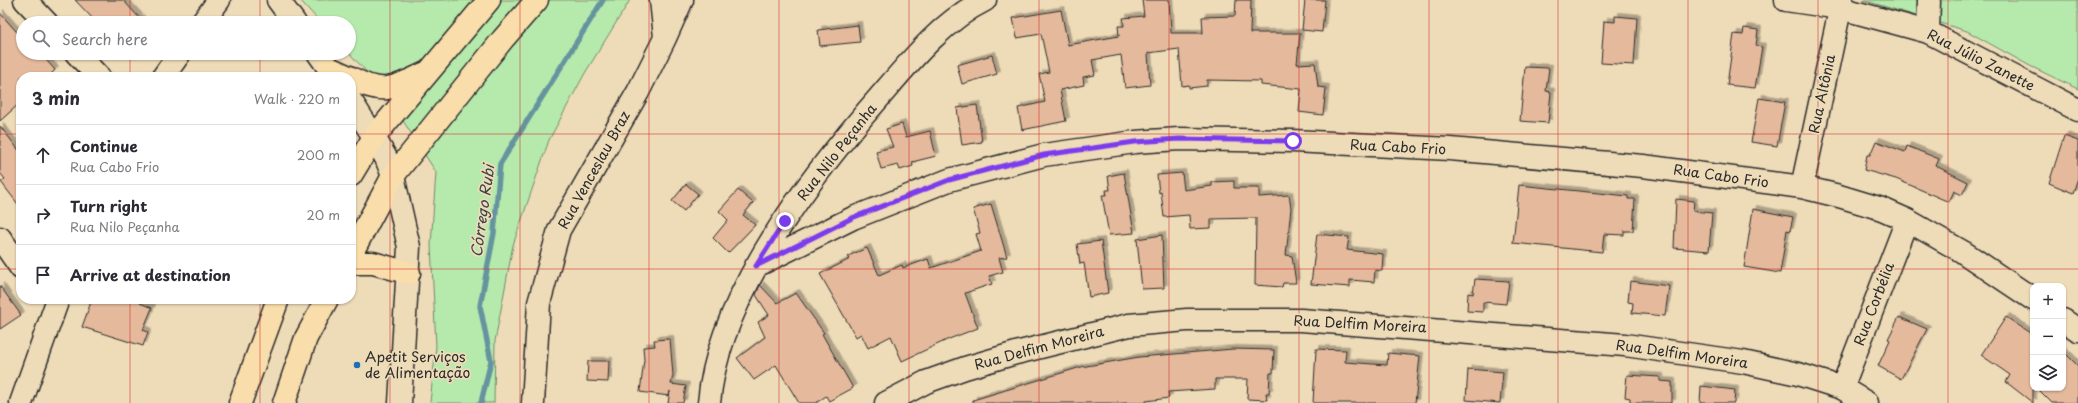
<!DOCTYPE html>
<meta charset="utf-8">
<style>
:root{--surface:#fff;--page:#f2f2f3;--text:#2b2b33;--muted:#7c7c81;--line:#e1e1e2}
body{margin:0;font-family:"Playpen Sans",sans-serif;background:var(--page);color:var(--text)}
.controls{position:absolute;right:12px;bottom:12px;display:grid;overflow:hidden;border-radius:8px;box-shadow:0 1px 3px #0004}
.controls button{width:36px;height:36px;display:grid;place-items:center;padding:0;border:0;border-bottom:1px solid var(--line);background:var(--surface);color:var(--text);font:20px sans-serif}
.stop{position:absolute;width:12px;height:12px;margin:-9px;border:3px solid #7c3aed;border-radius:50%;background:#fff}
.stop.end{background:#7c3aed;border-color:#fff;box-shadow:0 1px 4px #0008}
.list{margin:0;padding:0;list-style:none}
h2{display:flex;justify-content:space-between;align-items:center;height:52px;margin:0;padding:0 16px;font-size:17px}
h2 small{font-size:13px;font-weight:400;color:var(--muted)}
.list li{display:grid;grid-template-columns:26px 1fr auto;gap:12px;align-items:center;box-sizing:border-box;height:60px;padding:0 16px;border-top:1px solid var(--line)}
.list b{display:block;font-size:15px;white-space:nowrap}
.list p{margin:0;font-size:13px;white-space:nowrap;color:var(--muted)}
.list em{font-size:13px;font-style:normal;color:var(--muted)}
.icon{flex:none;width:22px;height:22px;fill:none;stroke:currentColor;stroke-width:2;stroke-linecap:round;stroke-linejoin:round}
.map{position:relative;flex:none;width:2078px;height:403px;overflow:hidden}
.search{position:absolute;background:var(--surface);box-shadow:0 1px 3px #0004;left:16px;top:16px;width:340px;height:44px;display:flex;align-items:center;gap:10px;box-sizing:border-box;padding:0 14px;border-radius:22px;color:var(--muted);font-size:15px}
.panel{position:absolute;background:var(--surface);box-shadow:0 1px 3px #0004;left:16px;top:72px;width:340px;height:232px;border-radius:16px}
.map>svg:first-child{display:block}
.green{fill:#b5eaac;stroke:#708a6c}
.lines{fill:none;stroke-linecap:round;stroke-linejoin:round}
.stream{stroke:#66949e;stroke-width:5.5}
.building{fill:#e5b99b;stroke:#2b2b2b;filter:url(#shadow)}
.minor-casing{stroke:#2b2b2b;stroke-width:25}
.major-casing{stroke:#2b2b2b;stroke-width:25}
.minor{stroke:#eedbb8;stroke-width:22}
.major{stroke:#f9deab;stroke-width:22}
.route{stroke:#7c3aed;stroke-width:5}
.grid{fill:none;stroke:#d62828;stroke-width:1;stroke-opacity:0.55}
.poi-dot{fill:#1f6fb2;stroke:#eedbb8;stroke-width:1.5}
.labels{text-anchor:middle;stroke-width:3.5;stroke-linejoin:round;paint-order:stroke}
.street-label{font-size:14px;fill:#2b2b2b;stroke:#eedbb8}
.poi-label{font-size:14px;fill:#2b2b2b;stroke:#eedbb8;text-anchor:start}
.water-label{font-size:15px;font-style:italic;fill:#3a4548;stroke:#eedbb8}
</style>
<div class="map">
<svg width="2078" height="403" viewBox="0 0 2078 403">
<defs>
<filter id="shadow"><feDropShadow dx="3.5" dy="-3.5" stdDeviation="0" flood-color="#0004"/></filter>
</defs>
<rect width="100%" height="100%" fill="#eedbb8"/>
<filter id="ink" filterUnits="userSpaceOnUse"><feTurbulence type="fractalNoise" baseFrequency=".025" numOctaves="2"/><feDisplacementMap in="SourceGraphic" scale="8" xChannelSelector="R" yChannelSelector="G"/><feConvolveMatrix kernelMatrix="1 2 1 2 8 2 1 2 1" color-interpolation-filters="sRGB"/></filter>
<g filter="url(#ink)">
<!-- green -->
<path class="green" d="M300 0H630L585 73 549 140 513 245 495 341 494 403H430L436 346 431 245 436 172 382 88 349 53V23H321Z
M1863 0H2078V89L2030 66 1967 31Z"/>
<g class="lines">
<!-- stream -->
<path class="stream" d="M481 403 491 361 480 306 494 233 500 164 603 0"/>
</g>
<!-- building -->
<path class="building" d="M75 0H123L144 23H97Z
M1142 0H1169L1171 33H1203L1202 17 1235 16 1236 0H1251L1250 33H1300L1297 64 1315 63 1318 87 1326 88 1323 115 1299 112 1301 89 1261 85V81L1207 80V86L1189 88V85L1182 86 1179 49 1148 53 1150 85 1125 88 1121 55 1092 60 1095 75 1083 77 1084 85 1060 90 1066 121 1022 130 1018 108 1045 102 1039 74 1049 72 1041 34 1017 38 1013 18 1061 10 1068 45 1119 36 1118 26H1124L1123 18 1144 16Z
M1305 0H1325L1322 32 1302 30Z
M0 13 23 39V53H40L55 70 48 77H21V102L0 121Z
M1615 16 1637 18 1634 65 1601 63 1604 21 1615 22Z
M858 25 860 42 820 46 818 30Z
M1744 28 1758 30 1756 46 1762 47 1755 88 1727 85 1734 34 1743 35Z
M992 55 997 74 962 84 957 65Z
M1525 67 1549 68 1546 91 1551 92 1548 123 1520 121Z
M1759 98 1785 102 1777 146 1751 142Z
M977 105 982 142 962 145 957 108Z
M902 124 906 137 930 131 936 156 912 162 913 166 900 170 898 165 881 169 876 151 893 147 886 129Z
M0 126 21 153V208L1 182 5 179 0 173Z
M2064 136 2078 141V178L2073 193 2049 183Z
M1876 141 1905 152 1907 146 1939 159 1936 166 1968 182 1962 195 1954 191 1949 202 1896 179 1864 170 1867 155H1870Z
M1124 173 1134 233 1109 235 1102 195H1107L1106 190H1110L1108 176Z
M1182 173 1184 190 1212 186V182L1234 181V188H1259V197L1289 195 1291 208 1286 255 1292 256 1296 283H1283L1282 287 1255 285 1256 218 1211 219V228L1190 229 1189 215 1164 217 1161 192 1159 193 1157 175Z
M686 184 698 194 684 211 672 201Z
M1519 185 1628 196V199H1635L1633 231H1624V235L1604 234 1602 252 1513 243Z
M738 190 753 203 743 215 755 225 728 253 713 238 728 220 719 211Z
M1676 199 1694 201 1693 211 1712 213 1709 251 1674 248Z
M991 204 1007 257 999 258 1003 272 989 276 992 284 965 293 978 328 949 339 902 361 891 336 868 348 861 334 856 337 820 274 850 259 848 256 867 248 879 275 902 265 903 268 928 259 931 268 981 251 976 234 980 233 973 209Z
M1753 209 1793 217 1790 231 1787 230 1780 273 1744 267Z
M1317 234 1349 237 1347 250 1383 254 1382 271 1375 270 1374 282 1350 280V287L1311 284Z
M1162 235 1164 288 1142 289 1137 239Z
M1101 241 1108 293 1089 297 1084 263 1080 264 1077 244Z
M1475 279 1509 281 1506 304 1483 302V312L1467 311 1468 293 1473 294Z
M1630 281 1669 286 1665 316 1632 313 1633 303 1628 302Z
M760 285 777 303 796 293 824 333 822 334 853 388 829 401 826 396 816 403H799L776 365 754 380 737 358 765 337 758 322 769 315 756 295Z
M0 286 21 315 0 329Z
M92 299H142L140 303 152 308 143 330 148 332 143 346 82 327Z
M1899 317 1927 329 1901 379 1878 366 1890 340 1888 339Z
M2006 317 2033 335V403L2006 382 2010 375 1981 355Z
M670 339 673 375 671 384 686 386 683 403H668L670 391 669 396 640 392 644 360 643 347 655 346 654 340Z
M1233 349 1274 350 1273 373H1270L1269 393H1266L1267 400 1247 399 1248 379H1215V389L1168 392 1169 398 1146 401V403H973V400L1081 367 1139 357Z
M1316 349 1346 350 1345 362 1387 365 1388 353 1420 356 1415 403H1313Z
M2063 351 2078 366V403H2052L2037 388H2063Z
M588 361H609L608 382 587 381Z
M1468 369 1503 372 1500 403 1466 400Z
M1627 375 1660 377V381L1672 382V403H1630V398L1625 397Z
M1701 386 1735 390 1734 403H1700Z"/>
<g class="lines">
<defs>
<path id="minor" d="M25 0 47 23
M278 0 295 23
M661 0 665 37
M1786 0 1840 8 1928 32 2078 110
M202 23 219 0
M1928 32 1929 0
M76 53 99 77
M318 53 335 77
M163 77 180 53
M351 101 374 137 386 158 393 176 409 247 400 403
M1802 187 1842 0
M0 238 21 268
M756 266 853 218 949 180 1044 155 1135 142 1179 139 1293 141 1450 149 1643 166 1802 187 1839 196 1882 209 1907 220 1963 252 2033 299
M2063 320 2078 330
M1842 388 1907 220
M21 403 58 299
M533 403 539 303 559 230 638 92 665 38 682 0
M709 403C718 295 813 173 883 93 912 59 944 20 985 0
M886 403 926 382 965 368 1016 353 1129 325 1187 320H1301L1625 345 1743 362 1798 374 1842 388 1867 403"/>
<path id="major" d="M329 68 349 77
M351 78C384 96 393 88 426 73
M351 175 374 137 489 0
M351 254 393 176 503 39 537 0
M351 263H373L409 273
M240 403 278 299
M284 403 306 338 327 299"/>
</defs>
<!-- minor casing -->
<use href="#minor" class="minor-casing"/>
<!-- major casing -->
<use href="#major" class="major-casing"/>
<!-- minor -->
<use href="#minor" class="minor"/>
<!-- major -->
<use href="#major" class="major"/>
</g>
</g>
<g class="lines" filter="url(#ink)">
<!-- route -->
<path class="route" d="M785 221 756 266 852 218 949 180 1044 155 1135 142 1179 139 1293 141"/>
</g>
<!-- grid -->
<path class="grid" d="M130 0V23M260 0V23M390 0V403M520 0V403M649 0V403M779 0V403M909 0V403M1039 0V403M1169 0V403M1299 0V403M1429 0V403M1558 0V403M1688 0V403M1818 0V403M1948 0V403M130 53V77M260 53V77M0 134H21M351 134H2078M0 269H21M351 269H2078M130 299V403M260 299V403"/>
<!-- markers -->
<circle class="poi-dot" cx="357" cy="365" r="4"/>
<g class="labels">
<!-- street labels -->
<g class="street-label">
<text transform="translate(1981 60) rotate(27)" y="5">Rua Júlio Zanette</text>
<text transform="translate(1822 94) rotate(-78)" y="5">Rua Altônia</text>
<text transform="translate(1398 147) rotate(3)" y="5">Rua Cabo Frio</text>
<text transform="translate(837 152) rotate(-52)" y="5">Rua Nilo Peçanha</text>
<text transform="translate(594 170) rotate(-61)" y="5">Rua Venceslau Braz</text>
<text transform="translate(1721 176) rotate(8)" y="5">Rua Cabo Frio</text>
<text transform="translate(1874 304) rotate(-69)" y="5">Rua Corbélia</text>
<text transform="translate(1360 324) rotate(3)" y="5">Rua Delfim Moreira</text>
<text transform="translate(1039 348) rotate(-15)" y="5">Rua Delfim Moreira</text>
<text transform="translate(1682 354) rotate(8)" y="5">Rua Delfim Moreira</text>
</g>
<!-- poi labels -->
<g class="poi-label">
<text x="365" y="362">Apetit Serviços<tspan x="365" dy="16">de Alimentação</tspan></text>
</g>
<!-- water labels -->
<g class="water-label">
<text transform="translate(483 211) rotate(-82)" y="5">Córrego Rubi</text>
</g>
</g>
</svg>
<div class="controls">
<button>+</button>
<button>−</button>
<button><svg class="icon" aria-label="layers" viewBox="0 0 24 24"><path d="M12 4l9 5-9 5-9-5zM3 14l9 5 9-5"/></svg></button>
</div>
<div class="stop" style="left:1293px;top:141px"></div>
<div class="stop end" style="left:785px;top:221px"></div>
<div class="search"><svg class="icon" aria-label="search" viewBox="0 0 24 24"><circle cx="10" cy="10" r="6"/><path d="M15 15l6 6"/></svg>Search here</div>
<section class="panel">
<h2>3 min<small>Walk · 220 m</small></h2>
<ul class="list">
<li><svg class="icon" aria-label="ahead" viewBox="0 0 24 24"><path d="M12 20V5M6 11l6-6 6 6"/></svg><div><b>Continue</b><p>Rua Cabo Frio</p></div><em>200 m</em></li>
<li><svg class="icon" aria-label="right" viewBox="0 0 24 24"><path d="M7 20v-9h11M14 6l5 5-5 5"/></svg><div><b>Turn right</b><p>Rua Nilo Peçanha</p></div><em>20 m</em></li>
<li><svg class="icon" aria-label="arrive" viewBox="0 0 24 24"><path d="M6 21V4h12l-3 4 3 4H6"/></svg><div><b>Arrive at destination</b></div></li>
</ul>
</section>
</div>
